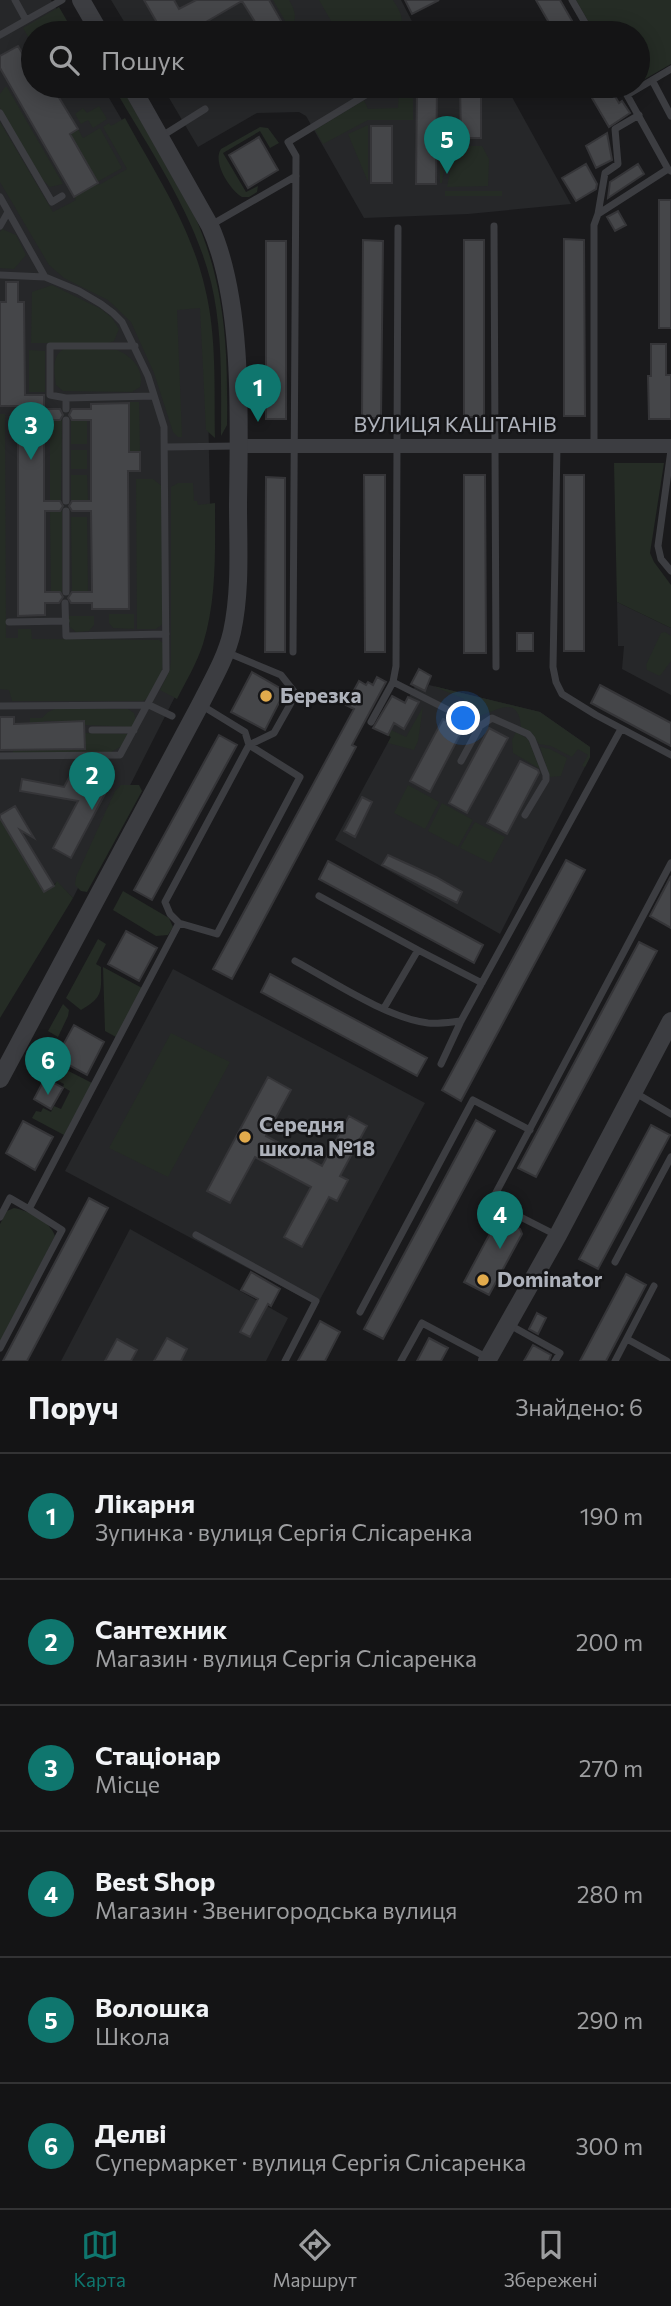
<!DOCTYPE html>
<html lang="uk">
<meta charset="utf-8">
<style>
:root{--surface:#141415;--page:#1d1d1e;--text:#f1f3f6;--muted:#9d9ea0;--line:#333334;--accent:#0f766e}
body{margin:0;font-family:Commissioner,sans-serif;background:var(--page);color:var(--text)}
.you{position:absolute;left:464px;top:719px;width:24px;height:24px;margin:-18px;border:5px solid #fff;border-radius:50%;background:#1a73e8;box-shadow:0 0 0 10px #1a73e833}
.badge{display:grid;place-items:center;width:46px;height:46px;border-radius:50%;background:var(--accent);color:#fff;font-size:23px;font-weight:700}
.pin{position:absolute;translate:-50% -58px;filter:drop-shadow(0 2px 4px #0008)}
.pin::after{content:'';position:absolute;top:37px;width:24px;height:21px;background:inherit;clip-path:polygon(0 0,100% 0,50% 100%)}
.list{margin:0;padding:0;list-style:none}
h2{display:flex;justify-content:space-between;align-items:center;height:91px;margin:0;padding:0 28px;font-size:30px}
h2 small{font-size:23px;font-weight:400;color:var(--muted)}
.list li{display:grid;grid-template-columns:46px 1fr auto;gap:21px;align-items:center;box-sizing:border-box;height:126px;padding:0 28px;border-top:2px solid var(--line)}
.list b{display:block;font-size:26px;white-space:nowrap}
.list p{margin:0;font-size:23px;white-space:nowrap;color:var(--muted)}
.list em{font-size:23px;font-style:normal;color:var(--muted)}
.icon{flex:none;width:38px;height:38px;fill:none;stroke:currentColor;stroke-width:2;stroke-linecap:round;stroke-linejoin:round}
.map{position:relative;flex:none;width:671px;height:1361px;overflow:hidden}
.search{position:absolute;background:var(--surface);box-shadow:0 4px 18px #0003;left:21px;right:21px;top:21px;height:77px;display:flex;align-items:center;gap:18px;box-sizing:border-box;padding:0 24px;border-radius:38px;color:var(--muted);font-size:26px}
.sheet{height:847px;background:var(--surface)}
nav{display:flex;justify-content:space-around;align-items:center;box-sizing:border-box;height:98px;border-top:2px solid var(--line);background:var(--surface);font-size:19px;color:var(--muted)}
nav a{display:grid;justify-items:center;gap:4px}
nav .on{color:var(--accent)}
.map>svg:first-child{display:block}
.built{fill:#262729}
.green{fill:#252c25}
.building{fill:#454649;stroke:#353538;stroke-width:2}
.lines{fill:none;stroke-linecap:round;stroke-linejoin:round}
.service{stroke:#3c3d41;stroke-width:7}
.minor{stroke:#3c3d41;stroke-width:14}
.tertiary{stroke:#3c3d41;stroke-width:18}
.poi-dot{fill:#e2ab4c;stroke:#151517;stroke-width:2.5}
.labels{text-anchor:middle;stroke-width:5;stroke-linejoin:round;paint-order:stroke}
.street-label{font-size:21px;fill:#aeb2bb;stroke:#151517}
.poi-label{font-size:21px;font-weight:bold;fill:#aeb2bb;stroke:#151517;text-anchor:start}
</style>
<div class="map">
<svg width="671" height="1361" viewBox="0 0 671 1361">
<rect width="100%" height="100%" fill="#1a1a1c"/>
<!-- built -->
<path class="built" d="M0 0H51L71 33H33V86H102L170 202 206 304 210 504 192 663 73 898 57 882 44 892 0 818Z
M111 0H401L418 33H131Z
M162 86H506L571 204 468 214 364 218 306 116 299 112 257 113 198 147Z
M617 602 671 628V695L622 669 624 646H618Z
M429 685 540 712 590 747V757L500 934 335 840 391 737 388 735 415 686 425 692Z
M173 969 425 1103 317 1305 65 1171Z
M130 1229 288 1318 266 1361H61Z"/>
<!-- green -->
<path class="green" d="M273 0H289C296 11 297 19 291 31Z
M319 0H393C400 12 408 22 395 33H338Z
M576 0H671V64L638 83V33H595Z
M59 7 74 33H33V45L23 28Z
M113 86H121L196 219C226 288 228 352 227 425L221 436C221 385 223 332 211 282 193 211 149 149 113 86Z
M405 86H413V120H368L323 144 315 130 364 100 368 109 398 108 399 91Z
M5 87H7L63 184 50 187 43 180 0 108V94Z
M99 106 107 119 93 128 88 120 81 124 75 114 83 108 87 113Z
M125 118C155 173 191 226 205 288 217 337 214 388 215 438L206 430 200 308 177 310 182 437H178L173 432 154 373 131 322 108 300 64 278 49 265 0 182V122L53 212 76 200 74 197 98 183 99 185 127 169 103 127 109 123 111 126Z
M440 119H447V151L442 183H440Z
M368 125V182L348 134Z
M260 127 268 128 279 143 270 148 260 131 223 153 246 192 258 186 257 192 249 197H242C230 190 212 162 221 149Z
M100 128 122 168 97 182 70 134 78 129 83 138Z
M455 146H482L489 159 488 186 447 187Z
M445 191H502V196H445Z
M2 229 16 235 26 255 14 269 0 268V232Z
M52 285 101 309 112 318 119 329 114 341 108 343H31L32 292Z
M66 348 117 350C132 356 145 370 140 387L132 392 63 391 56 385C54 371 51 354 66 348Z
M29 350 45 351V392H29Z
M129 402H139L140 452H129Z
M0 414H5L6 638H18V629H31L32 639 159 640 163 643C164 662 163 691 143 701H12L9 690 0 689Z
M50 420H62L61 501H50Z
M71 420H87V444H71Z
M71 450H87V469H71Z
M614 463H664L650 553 654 562 671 585V628L617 602Z
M71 475H87L88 501H71Z
M136 479H153L163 487V624L156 629H137Z
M178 483H193L194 501H197L198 505 215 503C215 549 217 599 203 644 197 663 186 681 177 699L160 690 170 670 171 660V487Z
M50 511H62V592H51Z
M71 517H87L88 592H72Z
M109 614H134V629L113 628 109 623Z
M68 616H94V625L89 631 76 632 70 627Z
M665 632 671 636V661L660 676 647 670 646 665 661 633Z
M433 686 540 712 590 747V757L585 767 582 766 588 755 578 749 572 757 551 746 539 744 531 732 521 727C518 689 490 717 473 717 467 717 463 714 457 711L464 699Z
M423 707 418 741 414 750 388 743 391 737 388 735 391 730 406 737Z
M55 709H128L134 713 136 720 133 727 85 725 84 721H44V724L30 723V718H42L48 712Z
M516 732 528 739 540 769 513 753 512 740Z
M85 733 129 734 122 746 111 752 13 754V750H84Z
M540 747 550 749 567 758 561 776 550 777Z
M121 785H139L142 791 87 892 81 891 75 885 76 877 115 791Z
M408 785 439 802 425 829 394 813Z
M442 803 473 820 458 847 428 831Z
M0 818 44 892 54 886 57 881 73 898 0 1018Z
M475 822 505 837 491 863 460 848Z
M123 891 169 918 173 927 168 935 156 936 113 910Z
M98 939 106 944 96 964 101 967C101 991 104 997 81 1010L66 998Z
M103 967 142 988 116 1037 105 1031Z
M63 1004 69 1010 68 1016 58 1037 48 1031Z
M171 1033 230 1062 168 1177 109 1148Z
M45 1059 92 1083 64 1135 32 1118 36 1111 41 1112 43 1108 51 1112 54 1106 61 1109 70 1091 63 1087 64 1084 30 1066 33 1060Z
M14 1208C27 1210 51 1222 55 1236L0 1342V1224L7 1211Z"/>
<!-- building -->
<path class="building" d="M144 0H174L179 9 196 0H269L288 33H262L242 1 187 33H163Z
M405 0H439L412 14Z
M536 0H560L579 33H555Z
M18 46 33 71V86H52L78 129 70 134 98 183 74 197 0 68V56Z
M417 86H437L436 184H416Z
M460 86H481V138H461Z
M585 86H609L619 103 622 101 630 113 609 127Z
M371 126H392V183H371Z
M607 133 612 160 596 168 586 146Z
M259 137 278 170 248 188 229 155Z
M586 164 597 184 596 189 576 201 562 178Z
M638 164 644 174 608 198 610 182Z
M659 200H671V328H659Z
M618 211 626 225 615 231 607 217Z
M564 239 584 240 585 416H564Z
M363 240 383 241 381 418H362Z
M464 240H484V417H464Z
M266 241H286V419H266Z
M6 282H18V302H24L25 395H44V409H60L63 415 60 420H44V501H60L63 506 60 511H45V592H60L63 597 59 603H45V615L18 616V406H0V302H6Z
M651 344H666V375H671V419H649L648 376H651Z
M129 403V452H140V471H128L129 609H92V603H71L68 598 72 592H92L91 511H72L69 506 72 501H91V420H72L69 415 72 409H91V404Z
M364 475H385V652H365Z
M464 475H485L486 653H464Z
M564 475H584V651H564Z
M266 477 285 478V652H265Z
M517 633H533V651H517Z
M419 669 431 676 425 691 411 684Z
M252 672 285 691 265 730 231 712Z
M377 677 386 682 352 745 356 747 232 979 213 969 354 709 346 705 359 681 366 685 368 682 373 685Z
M600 685 671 723V746L591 703Z
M392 696 405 703 408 697 419 702 404 729 394 723 388 735 373 728Z
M0 717H14V724L84 721 85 749 0 750Z
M443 719 463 729 430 792 410 781Z
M489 728 508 738 467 813 449 803Z
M219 735 237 745 152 900 134 890Z
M78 761H85L114 777 71 858 53 848 78 801 20 791 22 779 64 787Z
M520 761 538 770 539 773 507 834 487 823Z
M362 797 372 802 355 837 344 831Z
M15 806 34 838 20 830 54 886 44 892 0 818V815Z
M388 855 436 877 462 892 457 903 382 865Z
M566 860 585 870 461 1101 442 1090Z
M328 861 483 945 474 963 319 879Z
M671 876V928L650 916Z
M126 931 157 948 139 981 108 964Z
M639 942 657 951 536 1177 518 1168Z
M270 974 427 1058 417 1076 261 992Z
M74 1025 104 1042 87 1075 56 1058Z
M268 1077 291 1090 266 1136 322 1166 349 1116 367 1126 340 1176 348 1180 337 1201 329 1197 302 1247 284 1237 311 1187 255 1157 230 1203 207 1191Z
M45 1078 63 1088 51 1109 34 1099Z
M476 1120 495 1131 383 1339 364 1329Z
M23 1121 53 1137 35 1170 6 1153Z
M651 1125 670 1135 598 1269 579 1259Z
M89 1198 108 1208 27 1361H3Z
M493 1214 520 1229 522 1234 489 1295 464 1282 493 1228 487 1225Z
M251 1272 280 1289 271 1306 268 1304 250 1337 240 1332 258 1299 241 1290Z
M626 1274 646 1285 606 1361H580Z
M537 1313 546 1318 538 1334 529 1329Z
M320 1321 340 1332 325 1361H298Z
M167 1338 187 1349 181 1361H154Z
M429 1338 448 1348 441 1361H417Z
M117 1339 137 1350 131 1361H105Z
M533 1345 551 1355 549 1361H524Z"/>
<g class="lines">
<!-- service -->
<path class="service" d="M15 0 26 20
M572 0 591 33
M0 35 62 0
M652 80 671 116
M622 86 668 169
M627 95 671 69
M0 113 52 202 62 196
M162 136 205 109
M0 197 45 277 79 291 101 304 113 313 122 322 148 376 164 427 166 670 120 755 0 756
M598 214 605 173 618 164 615 129 639 115
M211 225 296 176
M0 226 8 212
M494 226 496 667
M0 275 45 277
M66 398 50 395V346H135
M66 409V398L154 396
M66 420V501
M557 446 553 667 556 682 562 694 596 715 671 755
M594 446V225L598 214 668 169 671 171
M165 447 237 446
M671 450 658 546 661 559 671 571
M66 592V511
M65 603 66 636 166 634
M9 622 66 621
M293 652 296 156 288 142 369 93
M393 682 480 726 461 761
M0 706 149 705 172 716
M371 722 393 682 396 666 398 228
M480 726 492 718 528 734 532 739 546 775V780L525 815
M92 730H134
M319 896 418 950 384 1008
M179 923 217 934 300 777 249 745 245 732 201 705
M418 950 482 983
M295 961C332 981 387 1018 428 1023 439 1024 451 1022 461 1021
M441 1064 461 1021 621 729
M634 1092 671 1114
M0 1217 10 1198 29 1209 179 923 170 914 165 902 249 745 274 733 296 694 281 675 226 652
M196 1235 316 1301 285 1361
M556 1235 491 1202 671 863
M615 1262 671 1157
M360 1312 473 1100 530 1130
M508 1324 560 1353 555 1361
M627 1339 667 1361
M0 1348 62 1230 29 1209
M401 1361 422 1323 488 1358
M615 1361 654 1286"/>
<!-- minor -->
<path class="minor" d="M239 446H671"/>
<!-- tertiary -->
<path class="tertiary" d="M81 0 100 33
M0 1079 200 705C212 681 226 658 232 632 241 591 238 546 238 504 239 421 244 302 210 226L131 86
M487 1361 558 1235 671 1021"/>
</g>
<!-- markers -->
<g class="poi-dot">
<circle cx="266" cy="696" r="7"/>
<circle cx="245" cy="1137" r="7"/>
<circle cx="483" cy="1280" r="7"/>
</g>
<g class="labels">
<!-- street labels -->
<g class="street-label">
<text x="455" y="432">ВУЛИЦЯ КАШТАНІВ</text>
</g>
<!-- poi labels -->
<g class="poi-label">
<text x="280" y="703">Березка</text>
<text x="259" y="1132">Середня<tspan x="259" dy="24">школа №18</tspan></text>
<text x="497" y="1287">Dominator</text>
</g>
</g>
</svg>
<div class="you"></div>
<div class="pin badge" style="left:258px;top:422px">1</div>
<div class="pin badge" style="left:92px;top:810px">2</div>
<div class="pin badge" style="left:31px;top:460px">3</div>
<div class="pin badge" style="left:500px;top:1249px">4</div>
<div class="pin badge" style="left:447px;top:174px">5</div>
<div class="pin badge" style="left:48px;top:1095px">6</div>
<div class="search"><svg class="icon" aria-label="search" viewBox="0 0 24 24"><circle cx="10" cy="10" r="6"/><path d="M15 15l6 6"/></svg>Пошук</div>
</div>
<section class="sheet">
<h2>Поруч<small>Знайдено: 6</small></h2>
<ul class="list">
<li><span class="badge">1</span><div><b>Лікарня</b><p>Зупинка · вулиця Сергія Слісаренка</p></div><em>190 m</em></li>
<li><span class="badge">2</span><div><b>Сантехник</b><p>Магазин · вулиця Сергія Слісаренка</p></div><em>200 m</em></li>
<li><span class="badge">3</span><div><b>Стаціонар</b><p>Місце</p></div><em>270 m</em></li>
<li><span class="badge">4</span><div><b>Best Shop</b><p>Магазин · Звенигородська вулиця</p></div><em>280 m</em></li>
<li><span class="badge">5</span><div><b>Волошка</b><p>Школа</p></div><em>290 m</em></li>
<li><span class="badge">6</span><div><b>Делві</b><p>Супермаркет · вулиця Сергія Слісаренка</p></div><em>300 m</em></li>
</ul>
</section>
<nav>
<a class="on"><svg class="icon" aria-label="map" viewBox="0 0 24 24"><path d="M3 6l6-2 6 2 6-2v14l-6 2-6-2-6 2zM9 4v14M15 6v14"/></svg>Карта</a>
<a><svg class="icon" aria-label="directions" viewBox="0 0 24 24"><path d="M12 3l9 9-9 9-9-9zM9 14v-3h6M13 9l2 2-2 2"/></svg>Маршрут</a>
<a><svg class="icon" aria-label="saved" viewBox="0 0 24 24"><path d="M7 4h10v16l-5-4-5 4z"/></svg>Збережені</a>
</nav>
